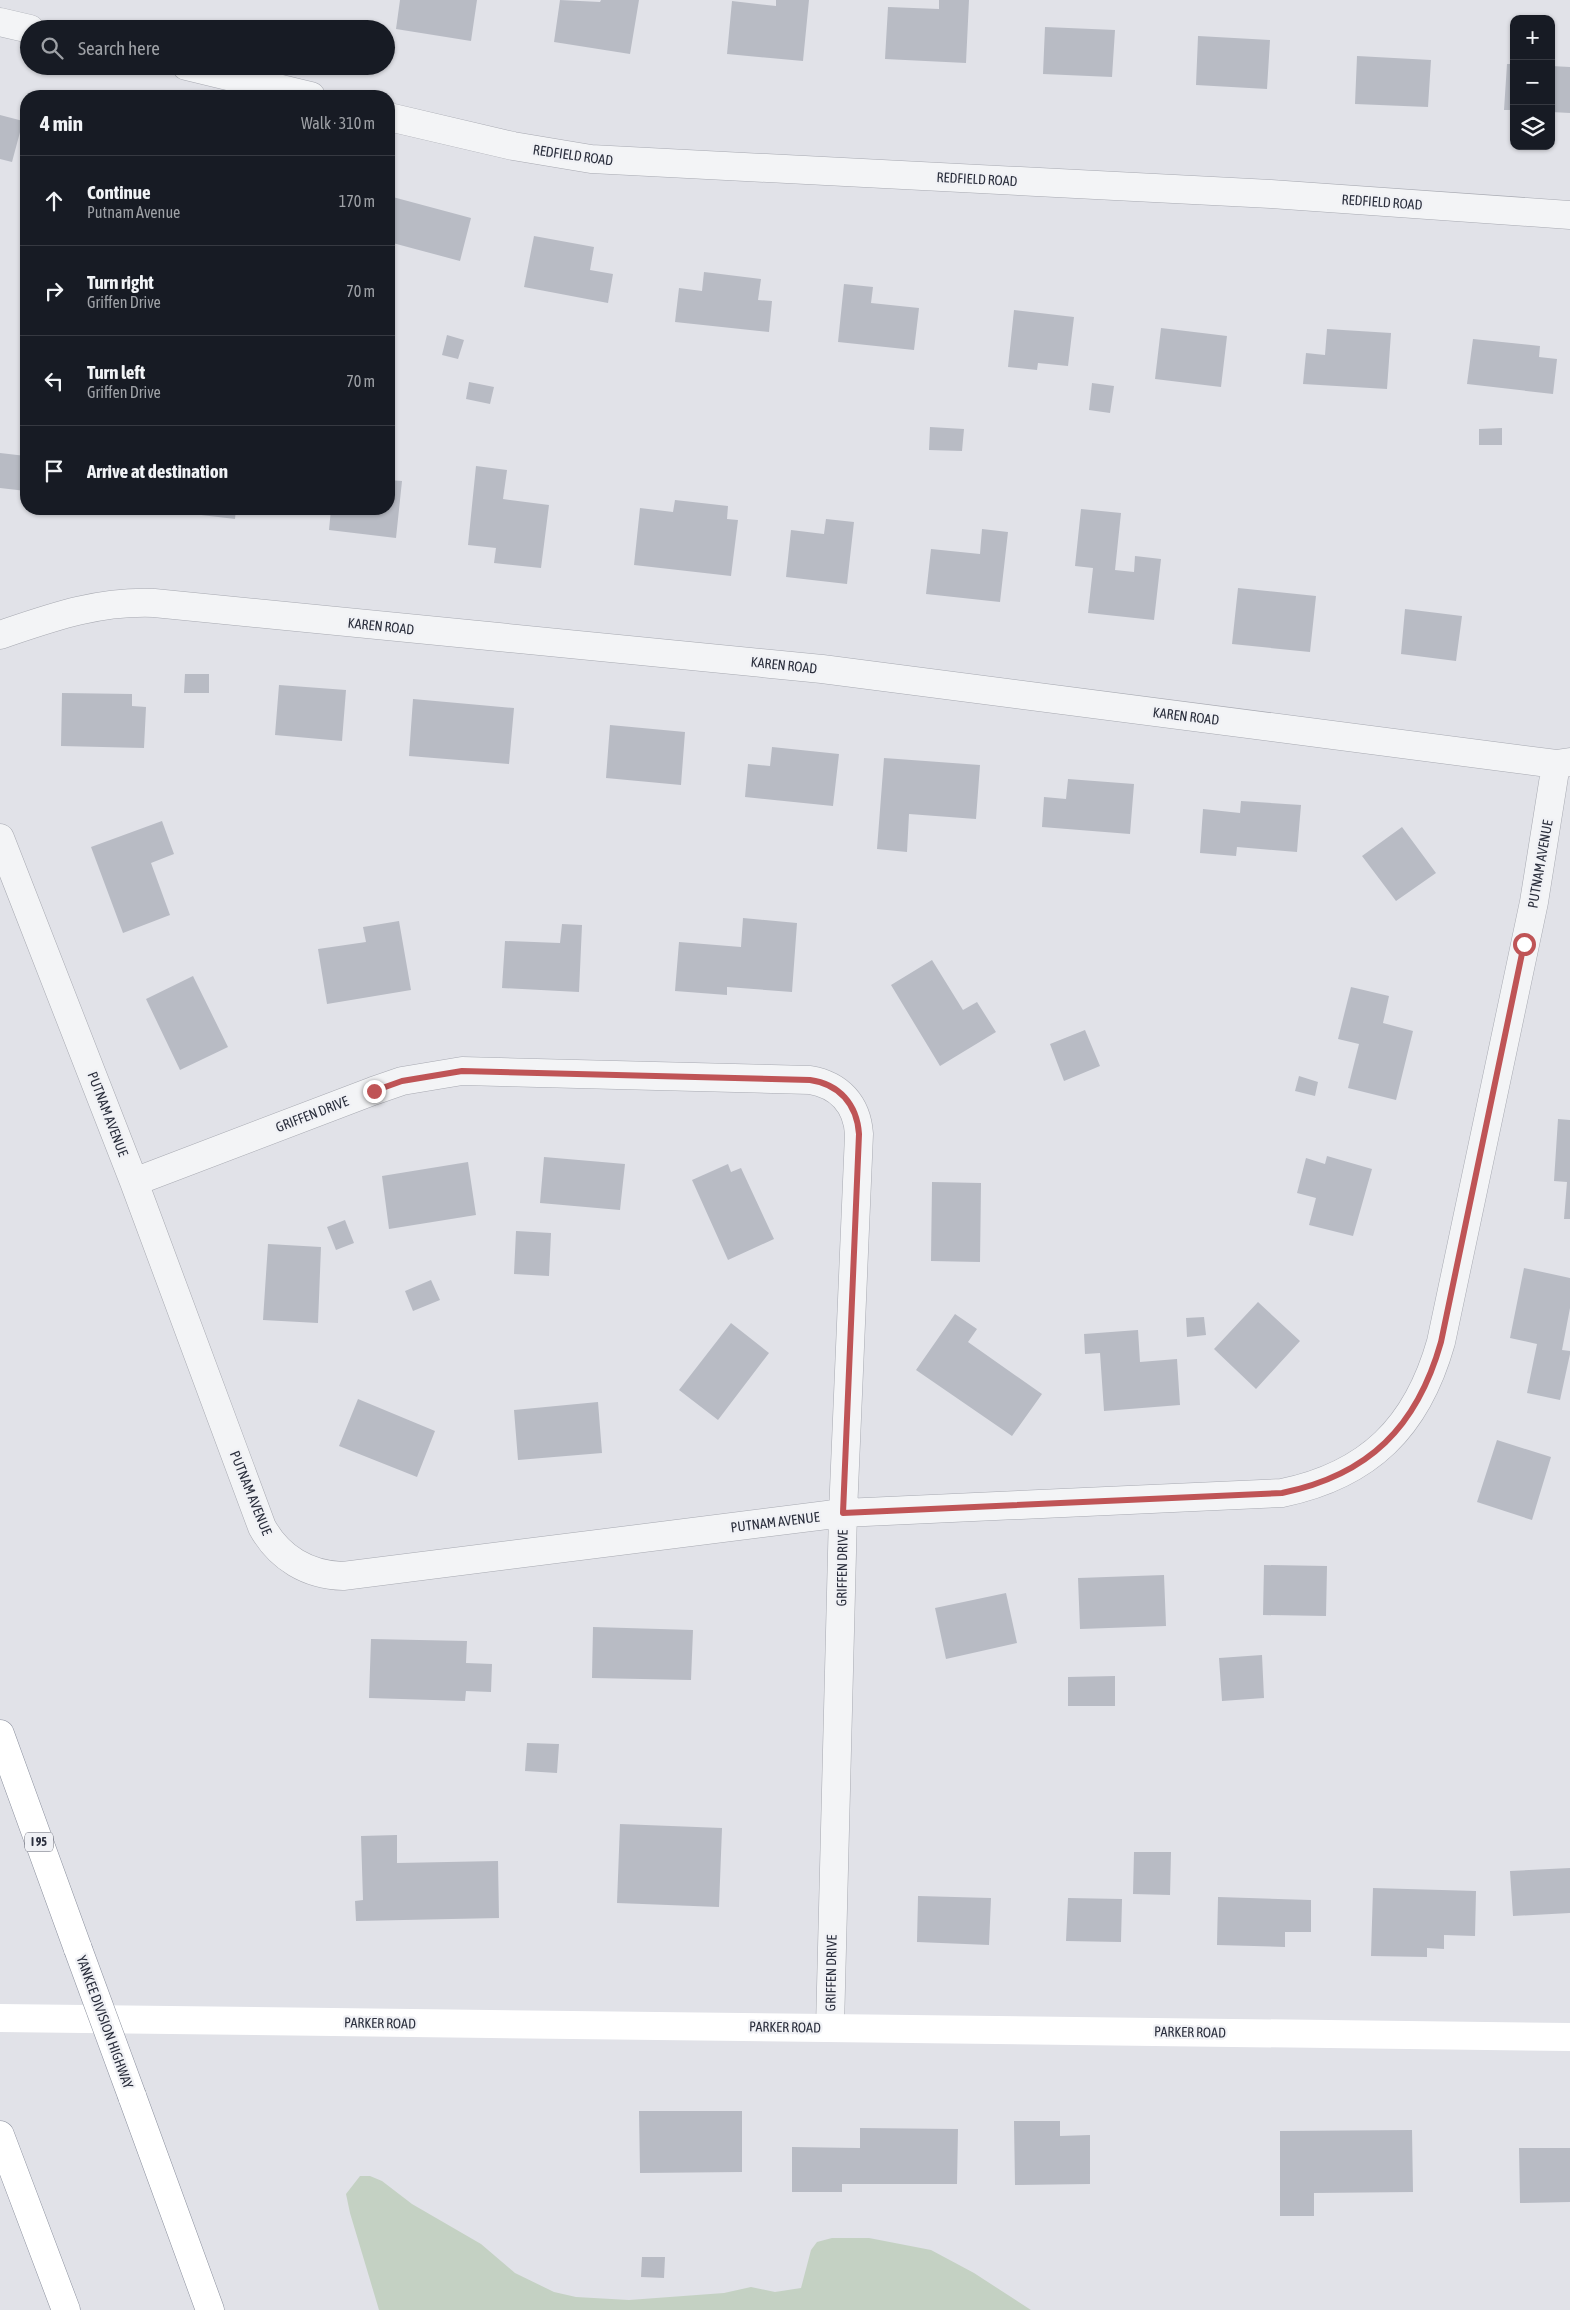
<!DOCTYPE html>
<meta charset="utf-8">
<style>
:root{--surface:#171b24;--page:#20242c;--text:#f1f3f6;--muted:#9ea1a6;--line:#363941}
body{margin:0;font-family:"Asap Condensed",sans-serif;background:var(--page);color:var(--text)}
.controls{position:absolute;right:15px;top:15px;display:grid;overflow:hidden;border-radius:10px;box-shadow:0 1px 4px #0004}
.controls button{width:45px;height:45px;display:grid;place-items:center;padding:0;border:0;border-bottom:1px solid var(--line);background:var(--surface);color:var(--text);font:25px sans-serif}
.stop{position:absolute;width:15px;height:15px;margin:-11px;border:4px solid #bf5456;border-radius:50%;background:#fff}
.stop.end{background:#bf5456;border-color:#fff;box-shadow:0 1px 5px #0008}
.list{margin:0;padding:0;list-style:none}
h2{display:flex;justify-content:space-between;align-items:center;height:65px;margin:0;padding:0 20px;font-size:21px}
h2 small{font-size:16px;font-weight:400;color:var(--muted)}
.list li{display:grid;grid-template-columns:32px 1fr auto;gap:15px;align-items:center;box-sizing:border-box;height:90px;padding:0 20px;border-top:1px solid var(--line)}
.list b{display:block;font-size:19px;white-space:nowrap}
.list p{margin:0;font-size:16px;white-space:nowrap;color:var(--muted)}
.list em{font-size:16px;font-style:normal;color:var(--muted)}
.icon{flex:none;width:28px;height:28px;fill:none;stroke:currentColor;stroke-width:2;stroke-linecap:round;stroke-linejoin:round}
.map{position:relative;flex:none;width:1570px;height:2310px;overflow:hidden}
.search{position:absolute;background:var(--surface);box-shadow:0 1px 4px #0004;left:20px;top:20px;width:375px;height:55px;display:flex;align-items:center;gap:12px;box-sizing:border-box;padding:0 18px;border-radius:28px;color:var(--muted);font-size:19px}
.panel{position:absolute;background:var(--surface);box-shadow:0 1px 4px #0004;left:20px;top:90px;width:375px;height:425px;border-radius:20px}
.map>svg:first-child{display:block}
.green{fill:#c4d1c3}
.building{fill:#b8bbc4}
.lines{fill:none;stroke-linecap:round;stroke-linejoin:round}
.street-casing{stroke:#a7a9b1;stroke-width:29}
.highway-casing{stroke:#8a8f9d;stroke-width:29}
.street{stroke:#f3f4f6;stroke-width:28}
.secondary{stroke:#fff;stroke-width:28}
.highway{stroke:#fff;stroke-width:28}
.highway-bridge-casing{stroke:#8a8f9d;stroke-width:29;stroke-linecap:butt}
.highway-bridge{stroke:#fff;stroke-width:28}
.route{stroke:#bf5456;stroke-width:6}
.labels{text-anchor:middle;stroke-width:4.5;stroke-linejoin:round;paint-order:stroke}
.shield{fill:#f0f1f5;stroke:#666974;stroke-width:1}
.shield-label{font-size:12px;font-weight:bold;fill:#2b2f3d}
.street-label{font-size:14px;fill:#2b2f3d;stroke:#f0f1f5}
</style>
<div class="map">
<svg width="1570" height="2310" viewBox="0 0 1570 2310">
<rect width="100%" height="100%" fill="#e1e2e8"/>
<!-- green -->
<path class="green" d="M360 2176H370L382 2181 412 2204 481 2244 515 2273 554 2292 576 2297 629 2300 724 2293 751 2287 775 2292 801 2288 811 2250 817 2242 832 2238H869L931 2250 974 2273 1031 2310H379L350 2213 346 2194Z"/>
<!-- building -->
<path class="building" d="M400 0H477L471 41 396 29Z
M560 0 600 2 601 0H639L630 54 554 42Z
M776 0H809L803 61 727 54 732 1 776 6Z
M939 0H969L966 63 885 59 888 7 939 9Z
M1045 27 1115 30 1112 77 1043 74Z
M1198 36 1270 40 1267 89 1196 85Z
M1357 56 1431 60 1428 107 1355 104Z
M1507 64H1514V110H1504Z
M1551 66 1570 67V113L1551 112Z
M0 115 23 121 12 162 0 159Z
M389 196 471 218 460 261 389 242Z
M534 236 594 247 590 270 613 274 608 303 524 287Z
M704 272 761 279 758 300 772 301 769 332 675 322 679 288 702 291Z
M844 284 873 287 871 303 919 308 914 350 838 342Z
M1014 310 1074 317 1068 366 1038 363 1037 370 1008 367Z
M1161 328 1227 336 1221 387 1155 379Z
M1327 329 1391 333 1387 389 1303 384 1306 353 1325 355Z
M447 335 464 340 458 359 442 355Z
M1473 339 1540 346 1539 357 1557 359 1553 394 1467 384Z
M469 382 494 387 490 404 466 399Z
M1092 383 1114 386 1110 413 1089 410Z
M930 427 964 429 962 451 929 450Z
M1502 428V445H1479V429Z
M0 453 26 456V491L0 488Z
M476 466 507 470 503 499 549 505 541 568 494 563 496 548 468 545Z
M389 480 402 481 396 538 329 530 331 509H389Z
M675 500 728 506 727 519 738 520 731 576 634 565 640 508 673 512Z
M167 509H236L235 519 167 511Z
M1081 509 1121 513 1115 570 1134 572 1135 556 1161 559 1154 620 1088 613 1093 568 1075 566Z
M826 519 854 522 847 584 786 577 791 530 824 534Z
M982 529 1008 532 1000 602 926 594 931 549 980 554Z
M1238 588 1316 596 1310 652 1232 644Z
M1405 609 1462 616 1456 661 1401 654Z
M185 674H209V693H184Z
M279 685 346 690 342 741 275 735Z
M62 693 132 694V706L146 707 144 748 61 746Z
M413 699 514 708 509 764 409 756Z
M610 725 685 732 681 785 606 778Z
M772 747 839 754 833 806 745 797 748 764 770 766Z
M884 758 980 765 976 819 909 814 907 852 877 849Z
M1068 779 1134 784 1130 834 1042 827 1044 797 1066 799Z
M1241 801 1301 805 1297 852 1237 847 1236 856 1200 853 1203 809 1240 813Z
M162 821 174 854 151 863 170 915 123 933 91 847Z
M1402 827 1436 873 1396 901 1362 856Z
M743 918 797 923 792 992 727 987V995L675 991 679 942 741 947Z
M399 921 411 990 327 1004 318 949 366 942 363 927Z
M562 924 582 925 579 992 502 988 505 941 560 943Z
M932 960 963 1010 977 1002 996 1032 940 1066 891 985Z
M193 976 228 1047 180 1070 146 999Z
M1351 987 1389 996 1383 1023 1413 1031 1396 1100 1348 1088 1359 1044 1338 1039Z
M1085 1030 1100 1066 1064 1081 1050 1044Z
M1299 1076 1318 1082 1315 1096 1295 1091Z
M1558 1119 1570 1120V1219H1564L1567 1182 1554 1181Z
M1327 1156 1372 1169 1353 1236 1309 1225 1316 1198 1297 1193 1306 1158 1325 1164Z
M544 1157 625 1164 620 1210 540 1203Z
M468 1162 476 1215 389 1229 382 1176Z
M728 1164 731 1172 741 1168 774 1239 728 1260 692 1180Z
M932 1182 981 1183 980 1262 931 1261Z
M345 1220 354 1243 336 1250 327 1227Z
M516 1231 551 1233 549 1276 514 1274Z
M268 1244 321 1247 318 1323 263 1320Z
M1524 1268 1570 1278V1308L1562 1350 1570 1351V1354L1560 1400 1527 1393 1537 1344 1510 1338Z
M431 1280 440 1300 413 1311 405 1291Z
M1258 1302 1300 1341 1256 1389 1214 1349Z
M955 1314 977 1329 968 1342 1042 1394 1012 1436 916 1370Z
M1204 1317 1206 1335 1187 1337 1186 1318Z
M731 1323 769 1353 718 1420 679 1390Z
M1138 1330 1140 1362 1177 1359 1180 1405 1104 1411 1100 1353 1085 1354 1084 1334Z
M358 1399 435 1431 417 1477 339 1446Z
M598 1402 602 1453 518 1460 514 1410Z
M1497 1440 1551 1457 1532 1520 1477 1502Z
M1264 1565 1327 1566 1326 1616 1263 1615Z
M1164 1575 1166 1626 1080 1629 1078 1578Z
M1006 1593 1017 1643 946 1659 935 1608Z
M593 1627 693 1630 691 1680 592 1678Z
M371 1639 467 1641 466 1663 492 1664 491 1692 466 1691 465 1701 369 1698Z
M1262 1655 1264 1698 1222 1701 1219 1658Z
M1115 1676V1706H1068V1677Z
M527 1743 559 1744 557 1773 525 1771Z
M620 1824 722 1828 719 1907 617 1903Z
M397 1835V1863L498 1861 499 1918 356 1921 355 1901 363 1900 361 1836Z
M1134 1852H1171L1170 1895 1133 1894Z
M1570 1868V1913L1513 1916 1510 1871Z
M1373 1888 1476 1891 1475 1936 1444 1935V1949L1427 1948V1957L1371 1956Z
M918 1896 991 1898 989 1945 917 1942Z
M1218 1897 1311 1900V1932H1285V1947L1217 1945Z
M1068 1898 1122 1899 1121 1942 1066 1941Z
M639 2111H742V2172L640 2173Z
M1014 2121H1060V2136L1090 2135V2184L1015 2185Z
M860 2128 958 2129 957 2184H842V2192H792V2147L860 2148Z
M1412 2130 1413 2192 1314 2193V2216H1280V2131Z
M1519 2148H1570V2202L1520 2203Z
M642 2257H665L664 2278 641 2277Z"/>
<g class="lines">
<defs>
<path id="street" d="M0 22 30 29
M186 66 311 96
M389 117 513 146 591 159 1271 194 1570 215
M0 635C53 617 97 601 154 603L822 669 1556 764 1570 762
M0 838 134 1182 262 1527C279 1558 308 1575 343 1576L843 1513 1282 1493C1369 1475 1417 1427 1441 1342L1534 902 1556 764
M134 1182 373 1091 402 1081 462 1071 810 1080C839 1085 857 1104 859 1134L843 1513 830 2027"/>
<path id="highway" d="M0 1734 78 1949
M132 2096 210 2310
M0 2135 66 2310"/>
</defs>
<!-- street casing -->
<use href="#street" class="street-casing"/>
<!-- highway casing -->
<use href="#highway" class="highway-casing"/>
<!-- street -->
<use href="#street" class="street"/>
<!-- secondary -->
<path class="secondary" d="M0 2018 1570 2037"/>
<!-- highway -->
<use href="#highway" class="highway"/>
<defs>
<path id="highway-bridge" d="M78 1949 132 2096"/>
</defs>
<!-- highway-bridge casing -->
<use href="#highway-bridge" class="highway-bridge-casing"/>
<!-- highway-bridge -->
<use href="#highway-bridge" class="highway-bridge"/>
</g>
<g class="lines">
<!-- route -->
<path class="route" d="M374 1091 402 1081 462 1071 810 1080C839 1084 857 1104 859 1134L843 1513 1282 1493C1369 1475 1417 1427 1441 1342L1524 944"/>
</g>
<g class="labels">
<!-- shield labels -->
<rect class="shield" x="25" y="1832.5" width="28" height="19" rx="4"/>
<g class="shield-label">
<text x="39" y="1846">I 95</text>
</g>
<!-- street labels -->
<g class="street-label">
<text transform="translate(573 155) rotate(8)" y="5">REDFIELD ROAD</text>
<text transform="translate(977 179) rotate(3)" y="5">REDFIELD ROAD</text>
<text transform="translate(1382 202) rotate(4)" y="5">REDFIELD ROAD</text>
<text transform="translate(381 626) rotate(6)" y="5">KAREN ROAD</text>
<text transform="translate(784 665) rotate(6)" y="5">KAREN ROAD</text>
<text transform="translate(1186 716) rotate(7)" y="5">KAREN ROAD</text>
<text transform="translate(1540 864) rotate(-80)" y="5">PUTNAM AVENUE</text>
<text transform="translate(108 1114) rotate(69)" y="5">PUTNAM AVENUE</text>
<text transform="translate(312 1114) rotate(-21)" y="5">GRIFFEN DRIVE</text>
<text transform="translate(251 1493) rotate(68)" y="5">PUTNAM AVENUE</text>
<text transform="translate(775 1522) rotate(-7)" y="5">PUTNAM AVENUE</text>
<text transform="translate(842 1568) rotate(-89)" y="5">GRIFFEN DRIVE</text>
<text transform="translate(831 1973) rotate(-89)" y="5">GRIFFEN DRIVE</text>
<text transform="translate(105 2022) rotate(70)" y="5">YANKEE DIVISION HIGHWAY</text>
<text transform="translate(380 2023) rotate(1)" y="5">PARKER ROAD</text>
<text transform="translate(785 2027) rotate(1)" y="5">PARKER ROAD</text>
<text transform="translate(1190 2032) rotate(1)" y="5">PARKER ROAD</text>
</g>
</g>
</svg>
<div class="controls">
<button>+</button>
<button>−</button>
<button><svg class="icon" aria-label="layers" viewBox="0 0 24 24"><path d="M12 4l9 5-9 5-9-5zM3 14l9 5 9-5"/></svg></button>
</div>
<div class="stop" style="left:1524px;top:944px"></div>
<div class="stop end" style="left:374px;top:1091px"></div>
<div class="search"><svg class="icon" aria-label="search" viewBox="0 0 24 24"><circle cx="10" cy="10" r="6"/><path d="M15 15l6 6"/></svg>Search here</div>
<section class="panel">
<h2>4 min<small>Walk · 310 m</small></h2>
<ul class="list">
<li><svg class="icon" aria-label="ahead" viewBox="0 0 24 24"><path d="M12 20V5M6 11l6-6 6 6"/></svg><div><b>Continue</b><p>Putnam Avenue</p></div><em>170 m</em></li>
<li><svg class="icon" aria-label="right" viewBox="0 0 24 24"><path d="M7 20v-9h11M14 6l5 5-5 5"/></svg><div><b>Turn right</b><p>Griffen Drive</p></div><em>70 m</em></li>
<li><svg class="icon" aria-label="left" viewBox="0 0 24 24"><path d="M17 20v-9H6M10 6l-5 5 5 5"/></svg><div><b>Turn left</b><p>Griffen Drive</p></div><em>70 m</em></li>
<li><svg class="icon" aria-label="arrive" viewBox="0 0 24 24"><path d="M6 21V4h12l-3 4 3 4H6"/></svg><div><b>Arrive at destination</b></div></li>
</ul>
</section>
</div>
